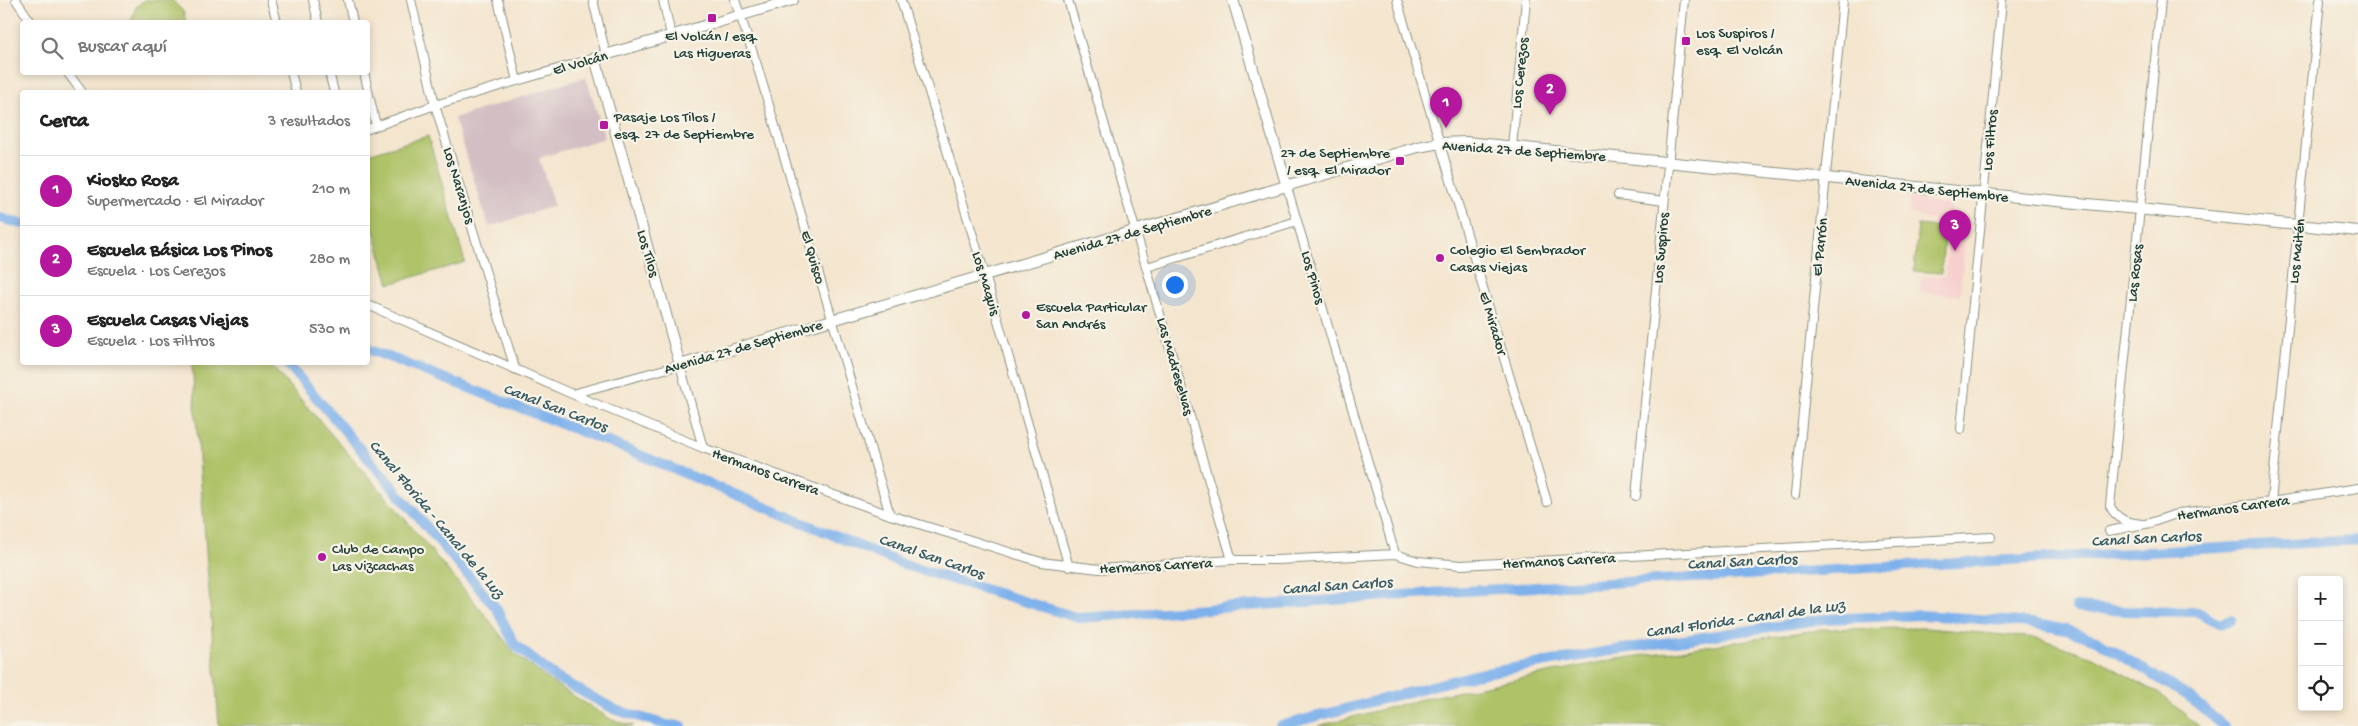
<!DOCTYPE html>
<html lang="es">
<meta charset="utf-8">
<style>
:root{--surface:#fff;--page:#f2f2f2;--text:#222;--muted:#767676;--line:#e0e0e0;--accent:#b5179e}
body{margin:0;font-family:"Gochi Hand",sans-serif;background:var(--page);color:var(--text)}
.controls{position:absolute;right:15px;bottom:15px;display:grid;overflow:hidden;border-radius:5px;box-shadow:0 2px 8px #0003}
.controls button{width:45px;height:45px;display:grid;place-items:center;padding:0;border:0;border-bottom:1px solid var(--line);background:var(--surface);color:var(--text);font:25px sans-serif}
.you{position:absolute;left:1174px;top:284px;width:18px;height:18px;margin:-12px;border:4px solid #fff;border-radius:50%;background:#1a73e8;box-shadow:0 0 0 8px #1a73e833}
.badge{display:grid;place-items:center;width:32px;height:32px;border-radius:50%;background:var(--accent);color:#fff;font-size:16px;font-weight:700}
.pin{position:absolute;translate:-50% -41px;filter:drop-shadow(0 1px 2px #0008)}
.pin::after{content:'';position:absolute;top:26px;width:18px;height:15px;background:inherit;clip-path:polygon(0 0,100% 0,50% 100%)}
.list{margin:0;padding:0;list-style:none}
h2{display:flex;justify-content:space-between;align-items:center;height:65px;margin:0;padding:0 20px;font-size:21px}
h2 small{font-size:16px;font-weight:400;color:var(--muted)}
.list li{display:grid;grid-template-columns:32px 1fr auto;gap:15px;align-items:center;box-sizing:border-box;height:70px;padding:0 20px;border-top:1px solid var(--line)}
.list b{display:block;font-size:19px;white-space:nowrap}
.list p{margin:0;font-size:16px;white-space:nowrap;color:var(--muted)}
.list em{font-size:16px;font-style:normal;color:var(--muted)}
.icon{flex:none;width:28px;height:28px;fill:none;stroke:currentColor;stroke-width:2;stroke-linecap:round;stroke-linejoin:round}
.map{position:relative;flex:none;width:2358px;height:726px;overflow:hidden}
.search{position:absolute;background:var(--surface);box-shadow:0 2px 8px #0003;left:20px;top:20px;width:350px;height:55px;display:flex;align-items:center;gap:12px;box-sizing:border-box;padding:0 18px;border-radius:5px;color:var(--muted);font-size:19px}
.panel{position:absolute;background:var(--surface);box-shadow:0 2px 8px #0003;left:20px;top:90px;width:350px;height:275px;border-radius:5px}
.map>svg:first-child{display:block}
.built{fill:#f7d0cd}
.industrial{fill:#d2bec3}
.green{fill:#aec267;stroke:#66804e}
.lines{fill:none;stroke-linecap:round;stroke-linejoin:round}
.canal{stroke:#7eb1eb;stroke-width:10}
.minor-casing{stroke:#8a9181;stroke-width:10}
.tertiary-casing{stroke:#8a9181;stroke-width:12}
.minor{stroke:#fff;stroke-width:8}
.tertiary{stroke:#fff;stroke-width:10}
.poi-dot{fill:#b5179e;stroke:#f7f3e8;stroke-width:2}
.labels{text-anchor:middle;stroke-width:4.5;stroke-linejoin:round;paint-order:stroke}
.poi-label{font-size:15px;fill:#1f3d34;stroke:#f7f3e8;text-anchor:start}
.street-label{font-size:15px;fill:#1f3d34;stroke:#f7f3e8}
.water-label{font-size:16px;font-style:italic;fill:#375a62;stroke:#f7f3e8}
</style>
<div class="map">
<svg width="2358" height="726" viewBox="0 0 2358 726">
<rect width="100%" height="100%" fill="#f7f3e8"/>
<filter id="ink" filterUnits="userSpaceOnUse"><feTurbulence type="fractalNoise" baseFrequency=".02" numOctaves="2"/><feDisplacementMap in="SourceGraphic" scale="10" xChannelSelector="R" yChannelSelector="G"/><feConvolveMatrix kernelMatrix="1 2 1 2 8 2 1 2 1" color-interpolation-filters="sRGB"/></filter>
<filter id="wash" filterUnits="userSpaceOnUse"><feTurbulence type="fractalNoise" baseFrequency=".0096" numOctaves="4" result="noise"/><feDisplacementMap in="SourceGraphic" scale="20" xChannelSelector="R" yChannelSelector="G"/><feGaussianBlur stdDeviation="1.12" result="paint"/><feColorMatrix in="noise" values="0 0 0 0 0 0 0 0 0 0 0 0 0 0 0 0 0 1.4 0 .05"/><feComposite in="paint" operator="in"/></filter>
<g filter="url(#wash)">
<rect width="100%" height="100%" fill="#f4e5ce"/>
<!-- built -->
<path class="built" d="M1910 197 1949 206 1966 226 1960 296 1919 292 1922 276H1945L1949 226 1908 213Z"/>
<!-- industrial -->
<path class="industrial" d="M586 77 605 138 539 158 554 206 489 227 454 118Z"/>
<!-- green -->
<path class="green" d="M144 0H172L183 11 186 22H131L136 7Z
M428 136 465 262 389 284 368 211V154Z
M1918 225 1945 228 1941 273 1914 271Z
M192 363H269L388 499 486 616 515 654 550 681 612 720 634 726H219Z
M1926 628 2038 638 2093 657 2160 694 2199 726H1318L1422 699 1611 660 1824 629Z"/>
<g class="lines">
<!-- canal -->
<path class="canal" d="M0 218 22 224
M368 349 616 445 905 565 1079 618 1430 593 2358 540
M286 362 496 608 515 645 555 677 616 710 667 725 682 726
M2076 607 2124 611 2198 612 2219 624 2231 620
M1280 726 1474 675 1609 651 1824 619 1923 615 2032 623 2066 630 2096 640 2189 697 2224 726"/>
</g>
</g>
<g filter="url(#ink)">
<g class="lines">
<defs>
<path id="minor" d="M16 0 31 22
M271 0 277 22
M313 0 318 22
M348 0 353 22
M411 0 435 105 515 369
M498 0 517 81
M593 0 606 55
M663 0 671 35
M735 0 757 65 890 515
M901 0 985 275 1069 567
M1068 0 1232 560
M1397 0 1547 502
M67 72 82 92
M291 72 296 92
M329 72 334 92
M364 72 376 126
M368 129 435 105 595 58
M1512 147 1526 0
M1287 187 1395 554
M1618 195 1664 201
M1147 267 1297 221
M368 305 572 394 703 448 890 515 1041 562 1099 569 1232 560H1277L1395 554 1418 561 1461 565 1991 537
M572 394 680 365 703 448
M1961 429 2002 0
M1795 495 1843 0
M1636 496 1684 0
M2271 502 2320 0
M2142 524C2127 522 2117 520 2110 506L2161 0
M2109 531 2150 523 2179 513 2271 502 2358 488"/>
<path id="tertiary" d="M793 0 595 58 680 365 1418 147 1440 143 1466 142 2358 231
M1233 0 1287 187"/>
</defs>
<!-- minor casing -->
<use href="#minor" class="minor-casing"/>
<!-- tertiary casing -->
<use href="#tertiary" class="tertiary-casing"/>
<!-- minor -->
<use href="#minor" class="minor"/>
<!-- tertiary -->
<use href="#tertiary" class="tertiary"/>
</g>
</g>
<!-- markers -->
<g class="poi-dot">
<rect x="707" y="13" width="10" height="10" rx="2.5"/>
<rect x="1681" y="36" width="10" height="10" rx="2.5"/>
<rect x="599" y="120" width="10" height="10" rx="2.5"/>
<rect x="1395" y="156" width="10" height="10" rx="2.5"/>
<circle cx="1440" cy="258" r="5"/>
<circle cx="1026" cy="315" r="5"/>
<circle cx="322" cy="557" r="5"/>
</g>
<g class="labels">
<!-- poi labels -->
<g class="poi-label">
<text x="1696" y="37">Los Suspiros /<tspan x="1696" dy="17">esq. El Volcán</tspan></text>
<text x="712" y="40" text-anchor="middle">El Volcán / esq.<tspan x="712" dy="17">Las Higueras</tspan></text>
<text x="614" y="121">Pasaje Los Tilos /<tspan x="614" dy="17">esq. 27 de Septiembre</tspan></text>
<text x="1390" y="157" text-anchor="end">27 de Septiembre<tspan x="1390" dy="17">/ esq. El Mirador</tspan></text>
<text x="1450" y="254">Colegio El Sembrador<tspan x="1450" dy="17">Casas Viejas</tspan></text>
<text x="1036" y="311">Escuela Particular<tspan x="1036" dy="17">San Andrés</tspan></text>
<text x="332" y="553">Club de Campo<tspan x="332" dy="17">Las Vizcachas</tspan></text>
</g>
<!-- street labels -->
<g class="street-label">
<text transform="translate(580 62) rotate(-16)" y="5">El Volcán</text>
<text transform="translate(1519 73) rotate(-84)" y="5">Los Cerezos</text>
<text transform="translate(1989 140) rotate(-85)" y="5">Los Filtros</text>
<text transform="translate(1524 150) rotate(4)" y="5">Avenida 27 de Septiembre</text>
<text transform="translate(460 185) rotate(73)" y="5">Los Naranjos</text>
<text transform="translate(1927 188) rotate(6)" y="5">Avenida 27 de Septiembre</text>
<text transform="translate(1132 232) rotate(-16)" y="5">Avenida 27 de Septiembre</text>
<text transform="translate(1819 247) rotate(-84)" y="5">El Parrón</text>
<text transform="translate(1660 248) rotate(-85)" y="5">Los Suspiros</text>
<text transform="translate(2296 251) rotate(-84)" y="5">Los Maitén</text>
<text transform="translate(649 253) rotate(74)" y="5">Los Tilos</text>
<text transform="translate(814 257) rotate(74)" y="5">El Quisco</text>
<text transform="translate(2134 273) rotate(-84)" y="5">Las Rosas</text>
<text transform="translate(1314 277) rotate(74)" y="5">Los Pinos</text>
<text transform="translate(987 283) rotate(73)" y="5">Los Maquis</text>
<text transform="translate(1494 323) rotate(73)" y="5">El Mirador</text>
<text transform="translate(743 346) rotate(-16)" y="5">Avenida 27 de Septiembre</text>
<text transform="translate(1176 366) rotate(74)" y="5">Las Madreselvas</text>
<text transform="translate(766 471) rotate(20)" y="5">Hermanos Carrera</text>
<text transform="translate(2233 507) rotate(-8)" y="5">Hermanos Carrera</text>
<text transform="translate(1559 560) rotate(-3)" y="5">Hermanos Carrera</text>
<text transform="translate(1156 565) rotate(-3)" y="5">Hermanos Carrera</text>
</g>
<!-- water labels -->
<g class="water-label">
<text transform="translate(556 406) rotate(21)" y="6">Canal San Carlos</text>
<text transform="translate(438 518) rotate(50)" y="6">Canal Florida - Canal de la Luz</text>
<text transform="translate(2146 537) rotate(-3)" y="6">Canal San Carlos</text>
<text transform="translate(932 555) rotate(19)" y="6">Canal San Carlos</text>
<text transform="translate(1742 560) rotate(-3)" y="6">Canal San Carlos</text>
<text transform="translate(1337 584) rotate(-4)" y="6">Canal San Carlos</text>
<text transform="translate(1745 617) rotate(-8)" y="6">Canal Florida - Canal de la Luz</text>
</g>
</g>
</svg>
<div class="controls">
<button>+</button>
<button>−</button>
<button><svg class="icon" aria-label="locate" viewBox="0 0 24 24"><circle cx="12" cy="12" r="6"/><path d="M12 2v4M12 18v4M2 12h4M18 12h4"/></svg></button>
</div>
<div class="you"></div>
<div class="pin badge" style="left:1446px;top:128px">1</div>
<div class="pin badge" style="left:1550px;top:115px">2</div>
<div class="pin badge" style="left:1955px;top:251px">3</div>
<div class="search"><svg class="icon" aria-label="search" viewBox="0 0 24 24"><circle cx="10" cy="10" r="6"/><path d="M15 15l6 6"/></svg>Buscar aquí</div>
<section class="panel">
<h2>Cerca<small>3 resultados</small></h2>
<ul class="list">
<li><span class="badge">1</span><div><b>Kiosko Rosa</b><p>Supermercado · El Mirador</p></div><em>210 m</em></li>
<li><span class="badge">2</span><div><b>Escuela Básica Los Pinos</b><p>Escuela · Los Cerezos</p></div><em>280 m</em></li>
<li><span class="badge">3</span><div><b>Escuela Casas Viejas</b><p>Escuela · Los Filtros</p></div><em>530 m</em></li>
</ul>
</section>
</div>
